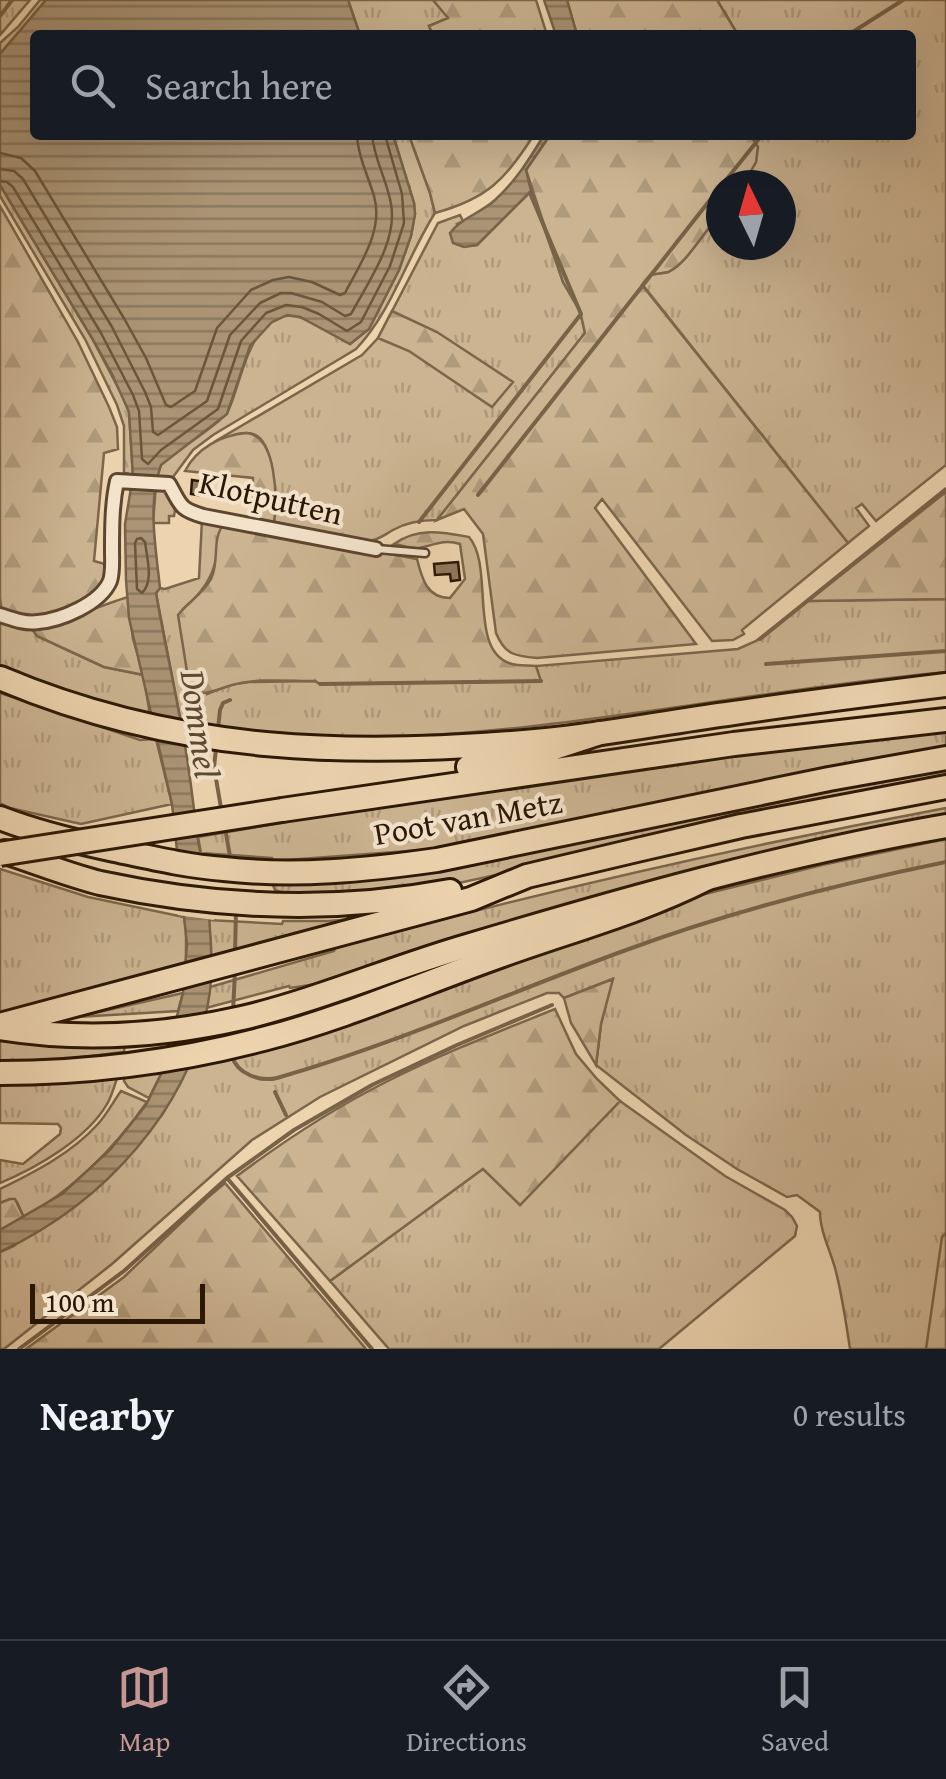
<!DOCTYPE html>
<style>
:root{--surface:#171b24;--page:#242831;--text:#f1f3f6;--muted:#9ea1a6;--line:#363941;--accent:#c59692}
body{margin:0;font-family:"Gentium Book Plus",serif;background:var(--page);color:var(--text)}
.compass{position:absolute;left:706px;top:170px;width:90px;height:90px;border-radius:50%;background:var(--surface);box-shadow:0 10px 40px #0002;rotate:355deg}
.scale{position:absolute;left:30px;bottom:25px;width:175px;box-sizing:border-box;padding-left:10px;border:5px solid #2b1704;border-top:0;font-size:28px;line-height:35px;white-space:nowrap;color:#2b1704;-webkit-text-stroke:8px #f3e3cb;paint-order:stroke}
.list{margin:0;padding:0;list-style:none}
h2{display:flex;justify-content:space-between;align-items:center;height:130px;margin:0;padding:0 40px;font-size:42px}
h2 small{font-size:32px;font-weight:400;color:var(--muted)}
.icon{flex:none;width:55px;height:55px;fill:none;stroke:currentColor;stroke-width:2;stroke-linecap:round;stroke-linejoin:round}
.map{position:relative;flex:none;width:946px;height:1349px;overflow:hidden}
.search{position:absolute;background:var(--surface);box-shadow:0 10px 40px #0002;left:30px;right:30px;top:30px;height:110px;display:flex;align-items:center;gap:25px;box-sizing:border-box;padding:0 35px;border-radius:10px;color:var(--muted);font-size:38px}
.sheet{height:290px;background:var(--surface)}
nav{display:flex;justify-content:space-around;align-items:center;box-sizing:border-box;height:140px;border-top:2px solid var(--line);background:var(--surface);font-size:28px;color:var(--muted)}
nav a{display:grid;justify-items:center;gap:5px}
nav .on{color:var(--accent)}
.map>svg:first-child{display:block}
.grass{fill:url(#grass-tufts);stroke:#7c664b;stroke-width:2.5}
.forest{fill:url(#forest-firs);stroke:#7c664b;stroke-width:2.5}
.water{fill:url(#water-rules);stroke:#786248;stroke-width:2.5}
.pier{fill:#edd4af}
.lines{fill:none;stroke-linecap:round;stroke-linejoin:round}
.shore{stroke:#6b563c;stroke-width:2.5}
.stream{stroke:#786248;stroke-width:4}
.building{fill:#90795d;stroke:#2b1704;stroke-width:2.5}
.service-casing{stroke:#5c462f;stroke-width:11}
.minor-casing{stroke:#5c462f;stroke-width:18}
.trunk-casing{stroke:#2b1704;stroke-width:28}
.motorway-casing{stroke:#2b1704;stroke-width:28}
.service{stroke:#f3e3cb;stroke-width:6}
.minor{stroke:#f3e3cb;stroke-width:12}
.trunk{stroke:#edd4af;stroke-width:22}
.motorway{stroke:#edd4af;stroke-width:22}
.motorway-bridge-casing{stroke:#2b1704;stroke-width:28;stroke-linecap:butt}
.motorway-bridge{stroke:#edd4af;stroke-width:22}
.labels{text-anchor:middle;stroke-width:8;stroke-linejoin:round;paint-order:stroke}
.street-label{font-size:32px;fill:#2b1704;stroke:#f3e3cb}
.water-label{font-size:35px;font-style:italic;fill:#5e4931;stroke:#f3e3cb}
</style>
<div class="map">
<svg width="946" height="1349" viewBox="0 0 946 1349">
<defs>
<pattern id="grass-tufts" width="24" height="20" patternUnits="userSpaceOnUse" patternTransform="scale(2.5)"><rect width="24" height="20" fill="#ccb492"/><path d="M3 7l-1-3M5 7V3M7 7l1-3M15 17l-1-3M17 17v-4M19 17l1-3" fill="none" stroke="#af9a7c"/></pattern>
<pattern id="forest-firs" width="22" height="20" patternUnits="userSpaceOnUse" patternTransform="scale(2.5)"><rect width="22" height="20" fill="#ccb492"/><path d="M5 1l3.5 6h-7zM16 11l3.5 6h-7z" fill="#af9a7c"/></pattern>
<pattern id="water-rules" width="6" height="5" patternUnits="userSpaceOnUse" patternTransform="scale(2.5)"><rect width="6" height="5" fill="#ab9475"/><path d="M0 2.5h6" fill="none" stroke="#8b785e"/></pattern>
</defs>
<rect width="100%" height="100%" fill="#edd4af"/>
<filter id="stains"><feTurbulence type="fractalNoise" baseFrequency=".002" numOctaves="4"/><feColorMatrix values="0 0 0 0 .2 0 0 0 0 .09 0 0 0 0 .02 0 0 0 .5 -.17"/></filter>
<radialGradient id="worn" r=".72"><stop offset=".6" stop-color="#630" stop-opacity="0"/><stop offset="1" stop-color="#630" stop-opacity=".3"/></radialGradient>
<!-- grass -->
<path class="grass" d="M0 0H30L0 35Z
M40 0H46L0 54V43L18 27Z
M348 0H433L449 18 429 26 433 35H360Z
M717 0H946V465L876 521 862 504 856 508 869 526 848 543 642 284 650 275C653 274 665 273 668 272 687 264 705 229 721 214V245H781V185H743L756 161 754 135H911V35H738Z
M393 135H409L430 193 435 213C407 257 392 311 356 349L213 435 193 450 173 477 169 479 156 478 161 465 167 458C180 449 223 422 228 411 242 383 251 301 302 318 319 323 334 336 350 344L369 329 399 270 411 236 415 214 414 203Z
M0 185 92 338 124 399 129 412 133 476 124 472V426L117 405 85 339 0 196Z
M531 191 563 282 580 311 585 333 437 520C422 520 407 522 393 530 384 535 379 540 368 541L274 522C276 503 276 441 253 434 241 430 226 438 214 442L362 355 378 338 438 223 460 215 463 221 457 224 477 245Z
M156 485 166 489 175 510 174 516H169V523H153Z
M202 520 224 524C216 562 215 583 183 609L207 694 229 685 249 682 315 681 320 684 540 681 536 666 738 649 756 641 808 601 946 599V672C741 691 539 739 333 738 281 737 231 730 181 723L156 593 160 588 165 589 199 578Z
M0 622 33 630 37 636 104 667 144 675 150 716 55 689 0 669Z
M0 693 140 740 156 739 172 804 81 824 10 808 0 803Z
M946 728V746L734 787 435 849 273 861 272 858 201 853 198 837 287 822 286 818 432 795Z
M946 768V778L440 887 304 900 275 890 273 885 438 870Z
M946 808V819L343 980 290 988 289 986 206 1008 210 987 334 951 335 948C538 892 738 847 946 808Z
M946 839V1349H850C846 1322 842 1294 835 1268 830 1250 820 1231 820 1212L797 1195 787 1197 737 1169 686 1135 596 1065 601 1024 612 979 564 998 559 993H547L464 1026 320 1097 252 1140 112 1264 4 1349H0V1252L14 1246 162 1115 188 1068 269 1049 588 931 705 894 822 865Z
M0 869 88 897 184 917 186 930V967L0 1017Z
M391 916 210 961 209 920 282 924 283 921H328Z
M183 993 178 1011 77 1017Z
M0 1037 125 1044 124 1052 74 1058V1061L0 1069Z
M164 1068 149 1098 128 1087 124 1081 125 1074Z
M118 1075C115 1084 112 1096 107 1104 87 1139 36 1168 0 1183V1160L23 1164 60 1134 61 1128 58 1124 0 1123V1077Z
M121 1091 147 1102C114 1149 74 1189 24 1218L17 1202 10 1199 0 1203V1189C35 1172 72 1153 98 1124 107 1114 113 1102 121 1091Z
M620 1101 725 1176 785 1210 792 1217 797 1226 795 1236 659 1349H389L330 1281 483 1168 520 1205Z"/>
<!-- forest -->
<path class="forest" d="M433 0H536L547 35H433L429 26 448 18Z
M567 0H717L738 35H577Z
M409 135H534C504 180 489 198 435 213L430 193Z
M550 135H754L753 139 758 147 756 162 743 185H721V214C705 229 687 264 668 272 665 273 653 274 650 275L642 285 848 543 742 630 744 634 733 640 712 641 602 499 595 508 696 644 537 658C515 656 505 655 496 633L483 534 464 509 437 520 585 333 580 311 563 282 526 170Z
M0 206 78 342 109 407 117 427 118 449 104 453 94 561 105 564 108 571C98 597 63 617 34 619 24 619 12 614 2 612L0 598Z
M392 311 437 332 513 382 492 407 409 351 378 338Z
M247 433C277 437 277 498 274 522L253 518V478L185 471C197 448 221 435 247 433Z
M946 492V599L808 601Z
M224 524 417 559C422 579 427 598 450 598L465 579 460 544C444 539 434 545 419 548 412 549 401 545 394 544 418 527 442 532 469 537 495 567 467 652 512 664 519 666 528 665 536 666L541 681 320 684 315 681C288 681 258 678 232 685 217 689 208 696 192 691L189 684 178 615C188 602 203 594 211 579 220 561 211 539 224 524Z
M128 597 133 639 144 675 104 667 37 636 33 630C67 621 95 607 128 597Z
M613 979 601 1024 596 1065 571 1023 564 998Z
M555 1009 576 1054 597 1079 620 1101 520 1205 483 1169 330 1281 237 1176C284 1141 334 1108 386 1082 441 1054 498 1032 555 1009Z
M225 1183 366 1349H26L124 1277 206 1199Z
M10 1199H15L24 1218 0 1230V1203Z
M946 1233V1349H926L942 1237Z"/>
<!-- water -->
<path class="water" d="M46 0H348L360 35H35V135H393L414 203 415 214 411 236 399 270 369 329 350 344 300 317 287 315 272 322 250 346 227 414 161 465C147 504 156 548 160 588L156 593C164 641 175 687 183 735 190 770 193 805 198 840 206 885 215 946 210 991 194 1107 103 1204 0 1252V1230L62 1194 110 1150 146 1105 163 1070 183 993 187 944 172 804 129 618 126 580 125 524 133 476 129 412 112 374 92 338 0 185V54Z
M544 0H567L577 35H556Z
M544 135H550L526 170 531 191 477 245 464 247 453 243 450 233C461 218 481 213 495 200 516 181 530 158 544 135Z"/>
<!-- pier -->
<path class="pier" d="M172 848 206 853 214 920 178 915Z"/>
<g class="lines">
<!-- shore -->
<path class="shore" d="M0 153 21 158 35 171 125 320 146 358 166 405 171 407 195 391 217 328 251 290 273 280 289 277 312 282 340 295 345 293C360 264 384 230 374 196 368 176 358 156 357 135
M0 169 14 171 23 179 112 327 145 392 151 407 153 432 158 435 207 401 230 335 260 303 281 293H291L322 302 345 316 351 314C368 282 398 241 391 204 387 180 374 159 372 135
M0 181 7 182 13 187 101 333 133 395 139 411 142 459 148 464 161 450 218 409 241 341 266 313 286 305 302 307 319 314 347 331 361 322 390 266 404 223 402 194 385 135
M141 538 145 542C147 559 154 581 142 593L137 589 135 543 137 539Z"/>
<!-- stream -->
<path class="stream" d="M0 16 12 0
M848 35 903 0
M722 185 762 135
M478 495 721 186
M419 522 581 314 530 193
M760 639 946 489
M766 664 946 651
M320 684 541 681
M218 729 220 710 223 703 230 700
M216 749 214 767 221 808
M225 828 231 862
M235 952 236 912
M233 1012 235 971
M232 1056C237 1074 260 1082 277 1078 397 1044 512 991 629 949 732 911 838 884 946 862
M275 1092 286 1115
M227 1178 372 1349
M19 1349 124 1271 227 1178 294 1130 372 1085 457 1045 552 1005"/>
</g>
<!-- building -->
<path class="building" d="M192 480 206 482 204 496 191 494Z
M458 562 460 580 451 581 450 574 435 575 434 564Z"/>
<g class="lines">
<defs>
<path id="service" d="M377 549 425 553"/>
<path id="minor" d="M0 615C12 619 25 624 38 622 61 620 100 604 110 581 113 572 112 560 112 551 112 527 112 504 117 481L169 484C181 505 179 509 203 516L376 549"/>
<path id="trunk" d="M0 678C179 754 355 758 546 740 607 734 667 722 727 714 800 703 873 694 946 685
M0 1028C80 1041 163 1036 242 1018 318 1000 391 968 467 946 624 899 784 854 946 826"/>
<path id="motorway" d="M468 767 536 754 600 733
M282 810 734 744 946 720
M0 818C36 832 73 841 110 849 148 857 185 866 224 869 295 877 366 870 437 860L829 779 946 758
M5 852C36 862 68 875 100 883 216 908 333 913 450 891
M0 1025 471 899 527 876 637 850 741 826 946 787
M0 1073C88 1073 179 1061 263 1039 345 1018 421 984 500 956 569 931 641 912 706 879"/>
</defs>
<!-- service casing -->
<use href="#service" class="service-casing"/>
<!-- minor casing -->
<use href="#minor" class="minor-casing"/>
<!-- trunk casing -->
<use href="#trunk" class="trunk-casing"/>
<!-- motorway casing -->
<use href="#motorway" class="motorway-casing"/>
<!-- service -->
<use href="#service" class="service"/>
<!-- minor -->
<use href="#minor" class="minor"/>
<!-- trunk -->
<use href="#trunk" class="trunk"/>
<!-- motorway -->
<use href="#motorway" class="motorway"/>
<defs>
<path id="motorway-bridge" d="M0 854 282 810"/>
</defs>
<!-- motorway-bridge casing -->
<use href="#motorway-bridge" class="motorway-bridge-casing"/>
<!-- motorway-bridge -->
<use href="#motorway-bridge" class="motorway-bridge"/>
</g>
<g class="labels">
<!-- street labels -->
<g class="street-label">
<text transform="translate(271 498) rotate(13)" y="11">Klotputten</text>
<text transform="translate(468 818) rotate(-10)" y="11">Poot van Metz</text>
</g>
<!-- water labels -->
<g class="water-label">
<text transform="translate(200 724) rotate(82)" y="12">Dommel</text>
</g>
</g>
<rect width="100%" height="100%" filter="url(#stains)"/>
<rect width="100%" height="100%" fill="url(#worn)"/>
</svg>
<svg class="compass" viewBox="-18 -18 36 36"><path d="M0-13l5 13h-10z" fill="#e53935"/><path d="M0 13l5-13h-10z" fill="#9ea1a6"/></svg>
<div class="scale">100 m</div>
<div class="search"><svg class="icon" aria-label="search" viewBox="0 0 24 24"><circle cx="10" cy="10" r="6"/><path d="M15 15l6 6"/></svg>Search here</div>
</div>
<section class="sheet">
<h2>Nearby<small>0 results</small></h2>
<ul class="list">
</ul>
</section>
<nav>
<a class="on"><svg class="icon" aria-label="map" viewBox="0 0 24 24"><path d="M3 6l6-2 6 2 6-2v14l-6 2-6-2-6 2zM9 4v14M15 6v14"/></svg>Map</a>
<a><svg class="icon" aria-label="directions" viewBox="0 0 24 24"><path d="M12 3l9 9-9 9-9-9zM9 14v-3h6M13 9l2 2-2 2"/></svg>Directions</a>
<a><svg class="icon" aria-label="saved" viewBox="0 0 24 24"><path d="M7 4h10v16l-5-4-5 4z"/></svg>Saved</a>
</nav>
